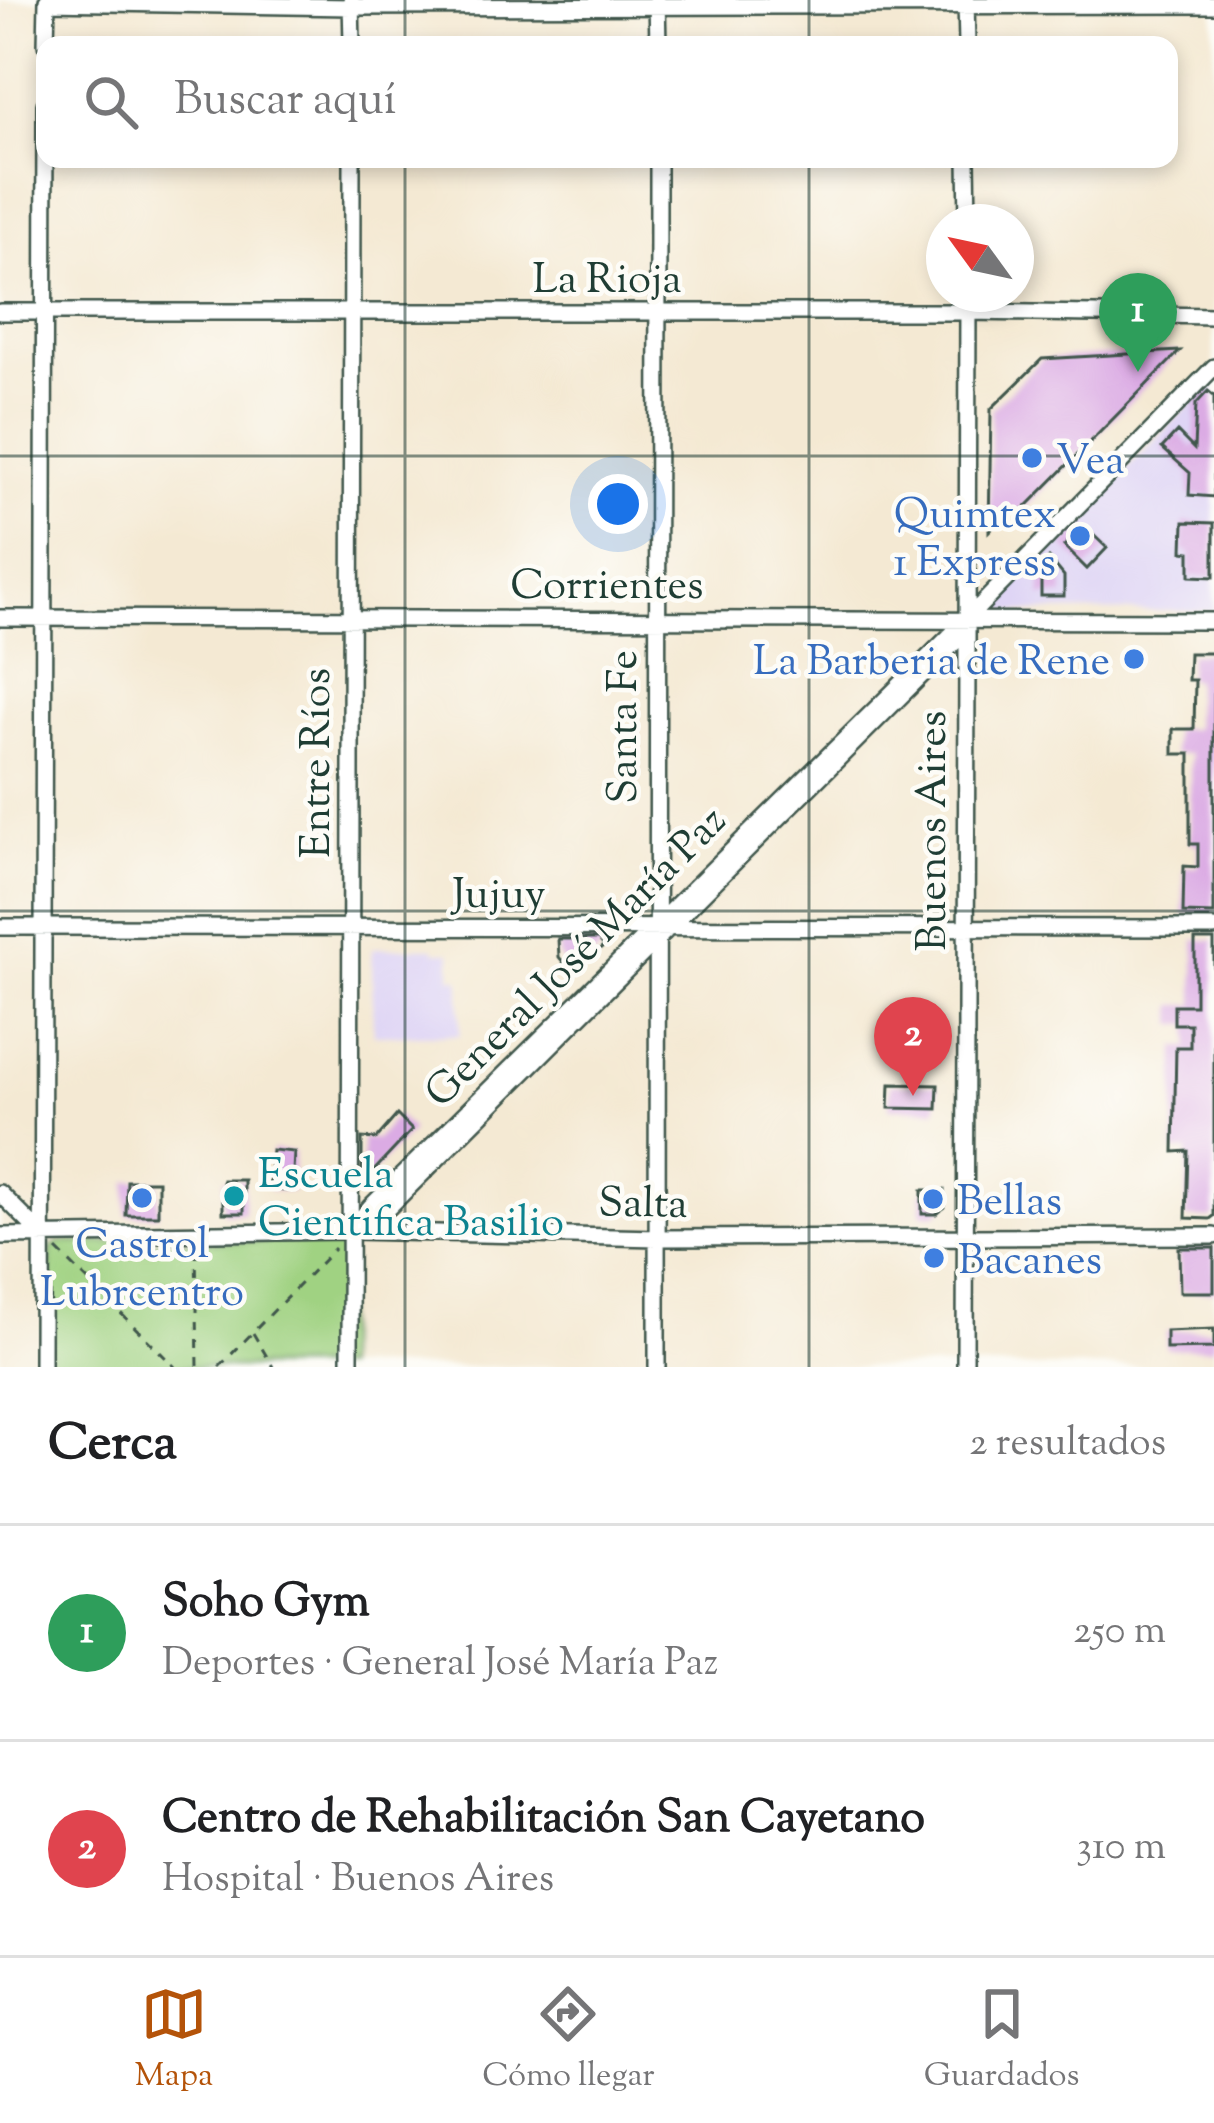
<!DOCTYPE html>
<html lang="es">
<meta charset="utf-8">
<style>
:root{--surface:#fff;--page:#f2f2f2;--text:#202124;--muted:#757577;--line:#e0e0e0;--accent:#b45309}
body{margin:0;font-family:"Sorts Mill Goudy",serif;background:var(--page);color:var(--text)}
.compass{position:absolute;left:926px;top:204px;width:108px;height:108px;border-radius:50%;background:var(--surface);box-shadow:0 6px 18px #0003;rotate:303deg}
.you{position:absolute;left:618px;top:504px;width:42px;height:42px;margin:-30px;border:9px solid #fff;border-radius:50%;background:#1a73e8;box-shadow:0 0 0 18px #1a73e833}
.badge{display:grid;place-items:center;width:78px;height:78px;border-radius:50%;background:var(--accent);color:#fff;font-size:39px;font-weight:700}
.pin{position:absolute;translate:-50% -99px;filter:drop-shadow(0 3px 6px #0008)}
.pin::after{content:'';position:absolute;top:63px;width:42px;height:36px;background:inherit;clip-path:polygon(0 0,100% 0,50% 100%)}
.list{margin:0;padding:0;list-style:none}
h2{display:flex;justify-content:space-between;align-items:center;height:156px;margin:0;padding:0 48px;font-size:51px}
h2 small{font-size:39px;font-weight:400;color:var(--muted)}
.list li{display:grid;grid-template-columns:78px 1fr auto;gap:36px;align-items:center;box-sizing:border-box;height:216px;padding:0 48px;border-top:3px solid var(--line)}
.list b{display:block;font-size:45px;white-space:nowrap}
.list p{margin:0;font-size:39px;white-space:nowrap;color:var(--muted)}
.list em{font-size:39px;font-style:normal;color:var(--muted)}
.icon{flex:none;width:66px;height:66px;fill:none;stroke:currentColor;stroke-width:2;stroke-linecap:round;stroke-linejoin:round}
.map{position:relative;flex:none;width:1214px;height:1367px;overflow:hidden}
.search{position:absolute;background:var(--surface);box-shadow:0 6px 18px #0003;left:36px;right:36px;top:36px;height:132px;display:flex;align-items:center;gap:30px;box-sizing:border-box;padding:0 42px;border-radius:24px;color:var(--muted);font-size:45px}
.sheet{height:588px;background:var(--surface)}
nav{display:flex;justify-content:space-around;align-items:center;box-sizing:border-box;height:168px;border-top:3px solid var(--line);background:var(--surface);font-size:33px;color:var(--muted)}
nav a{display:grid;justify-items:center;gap:6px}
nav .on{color:var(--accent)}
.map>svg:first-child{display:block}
.built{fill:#dfd5f5}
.green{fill:#a0d282;stroke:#60885b;stroke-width:3}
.building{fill:#dbabe4}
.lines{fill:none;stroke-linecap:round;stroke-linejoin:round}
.minor-casing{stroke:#3f574c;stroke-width:20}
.path{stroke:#3f574c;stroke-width:3;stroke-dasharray:9 9;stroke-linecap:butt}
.minor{stroke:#fff;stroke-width:15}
.grid{fill:none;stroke:#1f3d34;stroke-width:3;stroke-opacity:0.55}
.shop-dot{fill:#3f7fe0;stroke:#fdfcf7;stroke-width:4.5}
.culture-dot{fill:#0f9aa8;stroke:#fdfcf7;stroke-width:4.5}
.labels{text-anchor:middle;stroke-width:9;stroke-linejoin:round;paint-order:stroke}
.street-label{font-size:42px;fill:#1f3d34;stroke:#fdfcf7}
.shop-label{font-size:42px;fill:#366cbe;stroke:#fdfcf7;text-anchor:start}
.culture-label{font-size:42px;fill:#0d838f;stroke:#fdfcf7;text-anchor:start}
</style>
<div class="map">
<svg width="1214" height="1367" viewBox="0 0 1214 1367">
<rect width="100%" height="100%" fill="#fdfcf7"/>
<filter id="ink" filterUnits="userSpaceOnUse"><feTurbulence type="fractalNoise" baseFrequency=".00833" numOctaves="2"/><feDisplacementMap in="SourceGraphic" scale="24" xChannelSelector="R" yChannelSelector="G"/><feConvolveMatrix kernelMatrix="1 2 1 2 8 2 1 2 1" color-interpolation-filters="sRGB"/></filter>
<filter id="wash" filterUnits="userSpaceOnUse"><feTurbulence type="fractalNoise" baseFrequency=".004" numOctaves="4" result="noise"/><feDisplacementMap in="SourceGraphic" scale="48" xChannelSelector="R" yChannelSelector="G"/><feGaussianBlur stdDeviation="2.7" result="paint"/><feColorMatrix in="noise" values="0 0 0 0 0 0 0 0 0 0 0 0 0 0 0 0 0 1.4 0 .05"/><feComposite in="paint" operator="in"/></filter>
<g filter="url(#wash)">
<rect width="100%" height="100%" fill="#f4e9d3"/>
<!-- built -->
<path class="built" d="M1214 380V611L1003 612 994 604Z
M372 948H434L435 952H451V978H460V1035H373Z"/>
<!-- green -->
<path class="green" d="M334 1241 341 1244 344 1251 343 1367H49L50 1256 51 1248 59 1242Z"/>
<g id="blocks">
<!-- building -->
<path class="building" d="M1180 351 1025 508 1017 513 1012 508 989 531 991 409 1042 359Z
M1208 391 1214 396V497L1189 495 1190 473 1162 448 1177 432 1194 449 1196 404Z
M1184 522 1214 523V577L1190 576V552L1183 551Z
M1084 526 1107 548 1087 569 1064 546Z
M1049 558 1064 576V596H1041V580L1036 574Z
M1189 653H1214V914L1183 913 1184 866 1198 867V844H1190V754H1173V729H1194L1195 680H1188Z
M558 939H598L604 946 573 974 559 957Z
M1195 940H1214V1216L1210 1219 1186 1218 1188 1151 1174 1152 1176 1047H1190V1024H1174V1005H1195Z
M890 1084 938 1085 937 1109 889 1108Z
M397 1115 412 1130 367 1178 362 1176V1138L376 1139Z
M272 1150 294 1152 292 1191 269 1190Z
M223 1180H244V1213H223Z
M127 1181H158V1215H126Z
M922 1190H944V1207L936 1214H922Z
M1179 1248H1214V1292H1180Z
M1214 1329V1348L1166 1349V1331Z"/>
</g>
</g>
<g filter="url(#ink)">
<use href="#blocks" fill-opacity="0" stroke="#3f574c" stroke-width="3"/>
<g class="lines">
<defs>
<path id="minor" d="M351 0 352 45
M657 0 658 45
M966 0 967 45
M47 2 351 7 1214 5
M46 45 47 0
M967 159 968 222
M0 312H968L1214 316
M0 618 1214 621
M0 927 1214 928
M0 1193 43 1236
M358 1227 384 1212 958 639
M351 1231 371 1206 966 620 1214 367
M0 1236 351 1231 658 1238 1214 1236
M42 1367 45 104
M350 1367 352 159
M657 1367 658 159
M965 1367 968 294"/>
</defs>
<!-- minor casing -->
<use href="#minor" class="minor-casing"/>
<!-- path -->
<path class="path" d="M196 1249 198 1367
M57 1250 175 1367
M253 1333 273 1367
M219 1367 335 1248"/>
<!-- minor -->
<use href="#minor" class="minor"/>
</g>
</g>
<!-- grid -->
<path class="grid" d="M405 0V45M809 0V45M405 159V1367M809 159V1367M0 456H1214M0 911H1214"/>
<!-- markers -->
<g class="shop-dot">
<circle cx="1032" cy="458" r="12"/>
<circle cx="1080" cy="536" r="12"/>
<circle cx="1134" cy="659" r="12"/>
<circle cx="142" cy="1198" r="12"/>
<circle cx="933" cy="1199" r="12"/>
<circle cx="934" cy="1258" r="12"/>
</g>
<circle class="culture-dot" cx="234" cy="1196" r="12"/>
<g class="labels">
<!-- street labels -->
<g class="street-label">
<text x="607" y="292">La Rioja</text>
<text x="607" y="598">Corrientes</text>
<text transform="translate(621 727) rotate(-90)" y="15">Santa Fe</text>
<text transform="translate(314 763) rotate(-90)" y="15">Entre Ríos</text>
<text transform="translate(930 831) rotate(-90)" y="15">Buenos Aires</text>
<text x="499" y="907">Jujuy</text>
<text transform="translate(574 955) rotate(-45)" y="15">General José María Paz</text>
<text transform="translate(643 1201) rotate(1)" y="15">Salta</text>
</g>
<!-- shop labels -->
<g class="shop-label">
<text x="1056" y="473">Vea</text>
<text x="1056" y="527" text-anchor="end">Quimtex<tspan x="1056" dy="48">1 Express</tspan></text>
<text x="1110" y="674" text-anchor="end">La Barberia de Rene</text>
<text x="957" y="1214">Bellas</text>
<text x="142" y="1257" text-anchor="middle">Castrol<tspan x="142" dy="48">Lubrcentro</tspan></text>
<text x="958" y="1273">Bacanes</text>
</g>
<!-- culture labels -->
<g class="culture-label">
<text x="258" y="1187">Escuela<tspan x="258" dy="48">Cientifica Basilio</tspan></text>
</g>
</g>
</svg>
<svg class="compass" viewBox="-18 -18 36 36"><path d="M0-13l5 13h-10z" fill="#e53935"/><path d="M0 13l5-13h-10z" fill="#757577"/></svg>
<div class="you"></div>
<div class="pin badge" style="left:1138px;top:372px;background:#2e9e5b">1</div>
<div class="pin badge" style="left:913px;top:1096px;background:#e0444e">2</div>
<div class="search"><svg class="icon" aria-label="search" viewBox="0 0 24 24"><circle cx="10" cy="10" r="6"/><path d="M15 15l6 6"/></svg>Buscar aquí</div>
</div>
<section class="sheet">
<h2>Cerca<small>2 resultados</small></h2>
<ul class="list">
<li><span class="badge" style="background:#2e9e5b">1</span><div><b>Soho Gym</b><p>Deportes · General José María Paz</p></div><em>250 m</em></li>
<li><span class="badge" style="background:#e0444e">2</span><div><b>Centro de Rehabilitación San Cayetano</b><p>Hospital · Buenos Aires</p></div><em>310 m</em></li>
</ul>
</section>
<nav>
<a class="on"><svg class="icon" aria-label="map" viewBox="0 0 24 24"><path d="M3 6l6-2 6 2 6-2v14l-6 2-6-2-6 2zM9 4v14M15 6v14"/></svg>Mapa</a>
<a><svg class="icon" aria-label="directions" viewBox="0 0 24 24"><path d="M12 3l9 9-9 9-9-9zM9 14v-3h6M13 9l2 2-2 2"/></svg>Cómo llegar</a>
<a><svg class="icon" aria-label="saved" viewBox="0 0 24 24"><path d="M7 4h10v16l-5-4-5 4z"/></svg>Guardados</a>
</nav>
